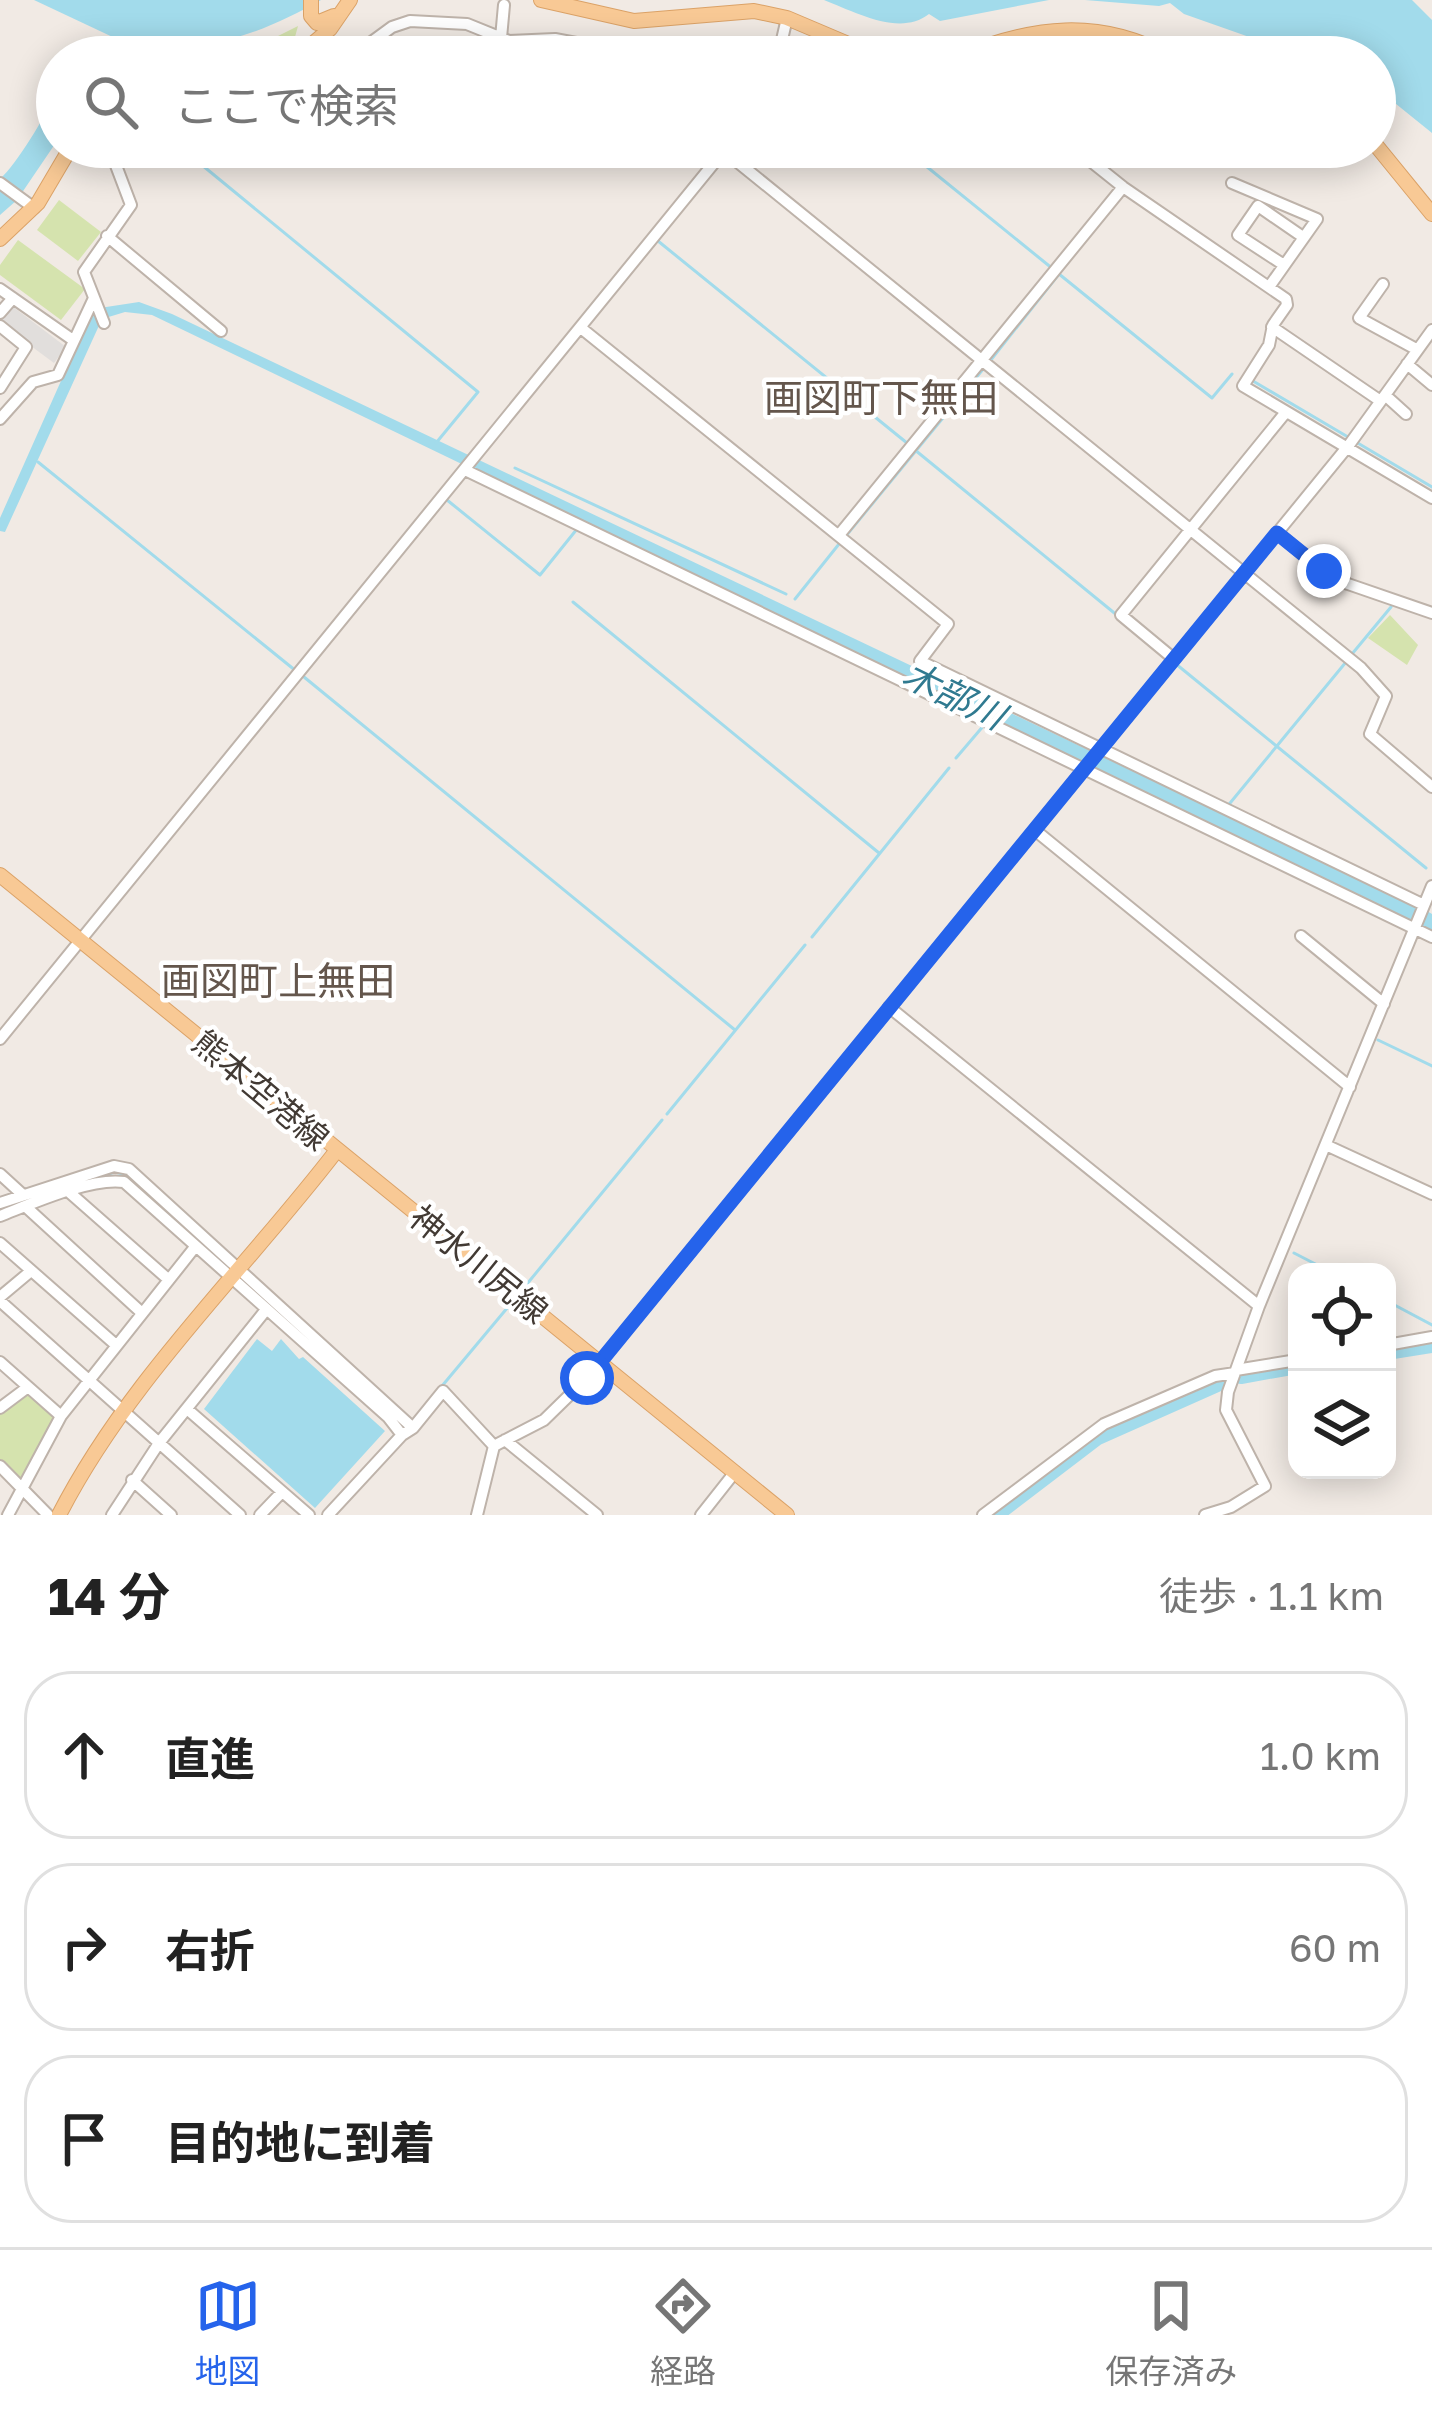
<!DOCTYPE html>
<html lang="ja">
<meta charset="utf-8">
<style>
:root{--surface:#fff;--page:#f6f6f6;--text:#222;--muted:#767676;--line:#e0e0e0;--accent:#2563eb}
body{margin:0;font-family:"Golos Text","Noto Sans JP",sans-serif;background:var(--page);color:var(--text)}
.controls{position:absolute;right:36px;bottom:36px;display:grid;overflow:hidden;border-radius:24px;box-shadow:0 6px 30px #0003}
.controls button{width:108px;height:108px;display:grid;place-items:center;padding:0;border:0;border-bottom:3px solid var(--line);background:var(--surface);color:var(--text);font:60px sans-serif}
.stop{position:absolute;width:36px;height:36px;margin:-27px;border:9px solid #2563eb;border-radius:50%;background:#fff}
.stop.end{background:#2563eb;border-color:#fff;box-shadow:0 3px 12px #0008}
.list{margin:0;padding:0;list-style:none}
h2{display:flex;justify-content:space-between;align-items:center;height:156px;margin:0;padding:0 48px;font-size:51px}
h2 small{font-size:39px;font-weight:400;color:var(--muted)}
.list li{display:grid;grid-template-columns:78px 1fr auto;gap:36px;align-items:center;box-sizing:border-box;height:168px;margin:0 24px 24px;padding:0 24px;border:3px solid var(--line);border-radius:48px}
.list b{display:block;font-size:45px;white-space:nowrap}
.list em{font-size:39px;font-style:normal;color:var(--muted)}
.icon{flex:none;width:66px;height:66px;fill:none;stroke:currentColor;stroke-width:2;stroke-linecap:round;stroke-linejoin:round}
.map{position:relative;flex:none;width:1432px;height:1515px;overflow:hidden}
.search{position:absolute;background:var(--surface);box-shadow:0 6px 30px #0003;left:36px;right:36px;top:36px;height:132px;display:flex;align-items:center;gap:30px;box-sizing:border-box;padding:0 42px;border-radius:66px;color:var(--muted);font-size:45px}
.sheet{height:732px;background:var(--surface)}
nav{display:flex;justify-content:space-around;align-items:center;box-sizing:border-box;height:168px;border-top:3px solid var(--line);background:var(--surface);font-size:33px;color:var(--muted)}
nav a{display:grid;justify-items:center;gap:6px}
nav .on{color:var(--accent)}
.map>svg:first-child{display:block}
.green{fill:#d5e3ae}
.parking{fill:#e1dedc}
.water{fill:#a2dbeb}
.lines{fill:none;stroke-linecap:round;stroke-linejoin:round}
.stream{stroke:#a2dbeb;stroke-width:3}
.river{stroke:#a2dbeb;stroke-width:14}
.minor-casing{stroke:#beb3aa;stroke-width:14}
.major-casing{stroke:#dba267;stroke-width:16}
.minor{stroke:#fff;stroke-width:10}
.major{stroke:#f8c995;stroke-width:14}
.route{stroke:#2563eb;stroke-width:15}
.labels{text-anchor:middle;stroke-width:9;stroke-linejoin:round;paint-order:stroke}
.street-label{font-size:33px;fill:#423a34;stroke:#fff}
.water-label{font-size:36px;font-style:italic;fill:#307a90;stroke:#fff}
.quarter-label{font-size:39px;fill:#64564c;stroke:#fff}
</style>
<div class="map">
<svg width="1432" height="1515" viewBox="0 0 1432 1515">
<rect width="100%" height="100%" fill="#f1eae4"/>
<!-- green -->
<path class="green" d="M298 26 292 48 271 57H216L268 41Z
M59 200 101 232 78 261 37 230Z
M18 240 85 289 61 320 0 275V265Z
M1390 615 1418 645 1407 665 1368 638Z
M25 1393H30L56 1418 21 1480 16 1481 0 1462V1412Z"/>
<!-- parking -->
<path class="parking" d="M12 306 66 347 54 363 0 323Z"/>
<!-- water -->
<path class="water" d="M34 0H321C286 20 245 39 204 44 189 46 181 42 167 49L163 44 133 57H91L119 40Z
M824 0H1049L940 21 929 14C900 37 855 12 824 0Z
M1085 0H1412L1432 20V133L1375 87V57H1306L1184 14 1170 3 1159 6Z
M57 93V141L17 200 0 215V179C17 164 45 116 57 93Z
M139 302 172 314 1427 911 1432 914V931L152 315 125 312 102 319 5 532 0 531V518L93 309Z
M257 1339 272 1351 281 1339 299 1359 303 1357 385 1431 315 1508 204 1409Z"/>
<g class="lines">
<!-- stream -->
<path class="stream" d="M180 147 478 392 436 443
M916 158 1053 269
M658 241 907 443
M990 361 1059 274 1212 398 1232 374
M1253 381 1348 437
M1356 442 1432 487
M915 450 1118 616
M38 462 296 671
M515 468 786 594
M447 500 540 575 577 529
M845 537 984 368
M795 599 839 544
M573 602 879 853
M1352 654 1391 607
M1176 664 1426 868
M304 677 735 1030
M956 758 985 724
M1226 808 1346 662
M812 937 949 768
M1378 1040 1432 1066
M667 1114 805 945
M99 1177 115 1172 127 1175 195 1238
M1294 1253 1331 1272
M522 1290 662 1120
M1387 1301 1432 1325
M442 1386 513 1301
M381 1451 394 1436"/>
<!-- river -->
<path class="river" d="M1387 1353 1432 1346
M1241 1377 1297 1367
M997 1515 1098 1438 1224 1382"/>
<defs>
<path id="minor" d="M1098 36 1106 44 1102 57
M501 38 504 5
M351 57 392 27 410 21 467 24 509 41 555 39 592 46 601 57
M778 57 787 18
M861 147 877 151 986 154 1000 147
M1065 147 1088 159 1123 187 1286 299 1287 305 1273 325 1269 345 1243 386 1432 498
M724 151 1361 668 1386 696 1370 734 1432 787
M0 183 34 208
M1232 183 1317 219 1269 287
M107 236 221 331
M1284 265 1238 235 1258 206 1303 237
M1383 284 1359 318 1416 349
M0 289 73 340
M0 313 13 298
M104 323 84 272 131 205 109 147
M0 326 26 347 0 388
M1272 327 1379 400
M581 328 948 624 920 661 1424 905
M1407 364 1432 385
M1385 395 1406 414
M0 419 33 382 58 375 94 298
M465 470 1432 937
M1277 533 1324 571 1348 584 1432 613
M839 535 1123 187
M1174 659 1121 615 1286 412
M1036 831 1350 1087
M1301 936 1384 1004
M889 1007 1259 1306
M0 1039 727 147
M1328 1146 1432 1194
M0 1174 23 1195
M69 1192 169 1280
M0 1203 114 1166 129 1169 413 1428
M25 1206 142 1313
M0 1216C31 1204 91 1177 124 1182L388 1417 402 1435
M0 1243 116 1345
M0 1297 31 1271
M0 1301 240 1515
M1387 1345 1432 1337
M0 1362 61 1416
M1236 1370 1297 1360
M0 1408 28 1387
M187 1409 309 1515
M505 1440 597 1515
M0 1466 48 1515
M132 1480 171 1515
M8 1515 61 1416 195 1247
M112 1515 159 1443 265 1311
M260 1515 282 1492
M328 1515 402 1435 413 1428 443 1391 494 1446
M477 1515 494 1446 544 1420 587 1378 1349 445 1432 330
M701 1515 735 1472
M983 1515 1104 1424 1215 1376 1235 1373
M1205 1515 1231 1507 1265 1486 1226 1410 1228 1392 1259 1306 1432 886"/>
<path id="major" d="M311 0V16L317 23 334 16
M541 0 634 21 754 11 787 18 879 57
M297 57 330 29 350 0
M957 57C1032 26 1099 17 1171 57
M1375 144 1432 214
M0 239 38 203 71 147
M0 875 787 1515
M59 1515C128 1380 245 1270 337 1150"/>
</defs>
<!-- minor casing -->
<use href="#minor" class="minor-casing"/>
<!-- major casing -->
<use href="#major" class="major-casing"/>
<!-- minor -->
<use href="#minor" class="minor"/>
<!-- major -->
<use href="#major" class="major"/>
</g>
<g class="lines">
<!-- route -->
<path class="route" d="M587 1378 1277 533 1324 571"/>
</g>
<g class="labels">
<!-- street labels -->
<g class="street-label">
<text transform="translate(261 1090) rotate(40)" y="12">熊本空港線</text>
<text transform="translate(479 1264) rotate(39)" y="12">神水川尻線</text>
</g>
<!-- water labels -->
<g class="water-label">
<text transform="translate(954 695) rotate(26)" y="13">木部川</text>
</g>
<!-- quarter labels -->
<g class="quarter-label">
<text x="881" y="412">画図町下無田</text>
<text x="278" y="995">画図町上無田</text>
</g>
</g>
</svg>
<div class="controls">
<button><svg class="icon" aria-label="locate" viewBox="0 0 24 24"><circle cx="12" cy="12" r="6"/><path d="M12 2v4M12 18v4M2 12h4M18 12h4"/></svg></button>
<button><svg class="icon" aria-label="layers" viewBox="0 0 24 24"><path d="M12 4l9 5-9 5-9-5zM3 14l9 5 9-5"/></svg></button>
</div>
<div class="stop" style="left:587px;top:1378px"></div>
<div class="stop end" style="left:1324px;top:571px"></div>
<div class="search"><svg class="icon" aria-label="search" viewBox="0 0 24 24"><circle cx="10" cy="10" r="6"/><path d="M15 15l6 6"/></svg>ここで検索</div>
</div>
<section class="sheet">
<h2>14 分<small>徒歩 · 1.1 km</small></h2>
<ul class="list">
<li><svg class="icon" aria-label="ahead" viewBox="0 0 24 24"><path d="M12 20V5M6 11l6-6 6 6"/></svg><div><b>直進</b></div><em>1.0 km</em></li>
<li><svg class="icon" aria-label="right" viewBox="0 0 24 24"><path d="M7 20v-9h11M14 6l5 5-5 5"/></svg><div><b>右折</b></div><em>60 m</em></li>
<li><svg class="icon" aria-label="arrive" viewBox="0 0 24 24"><path d="M6 21V4h12l-3 4 3 4H6"/></svg><div><b>目的地に到着</b></div></li>
</ul>
</section>
<nav>
<a class="on"><svg class="icon" aria-label="map" viewBox="0 0 24 24"><path d="M3 6l6-2 6 2 6-2v14l-6 2-6-2-6 2zM9 4v14M15 6v14"/></svg>地図</a>
<a><svg class="icon" aria-label="directions" viewBox="0 0 24 24"><path d="M12 3l9 9-9 9-9-9zM9 14v-3h6M13 9l2 2-2 2"/></svg>経路</a>
<a><svg class="icon" aria-label="saved" viewBox="0 0 24 24"><path d="M7 4h10v16l-5-4-5 4z"/></svg>保存済み</a>
</nav>
